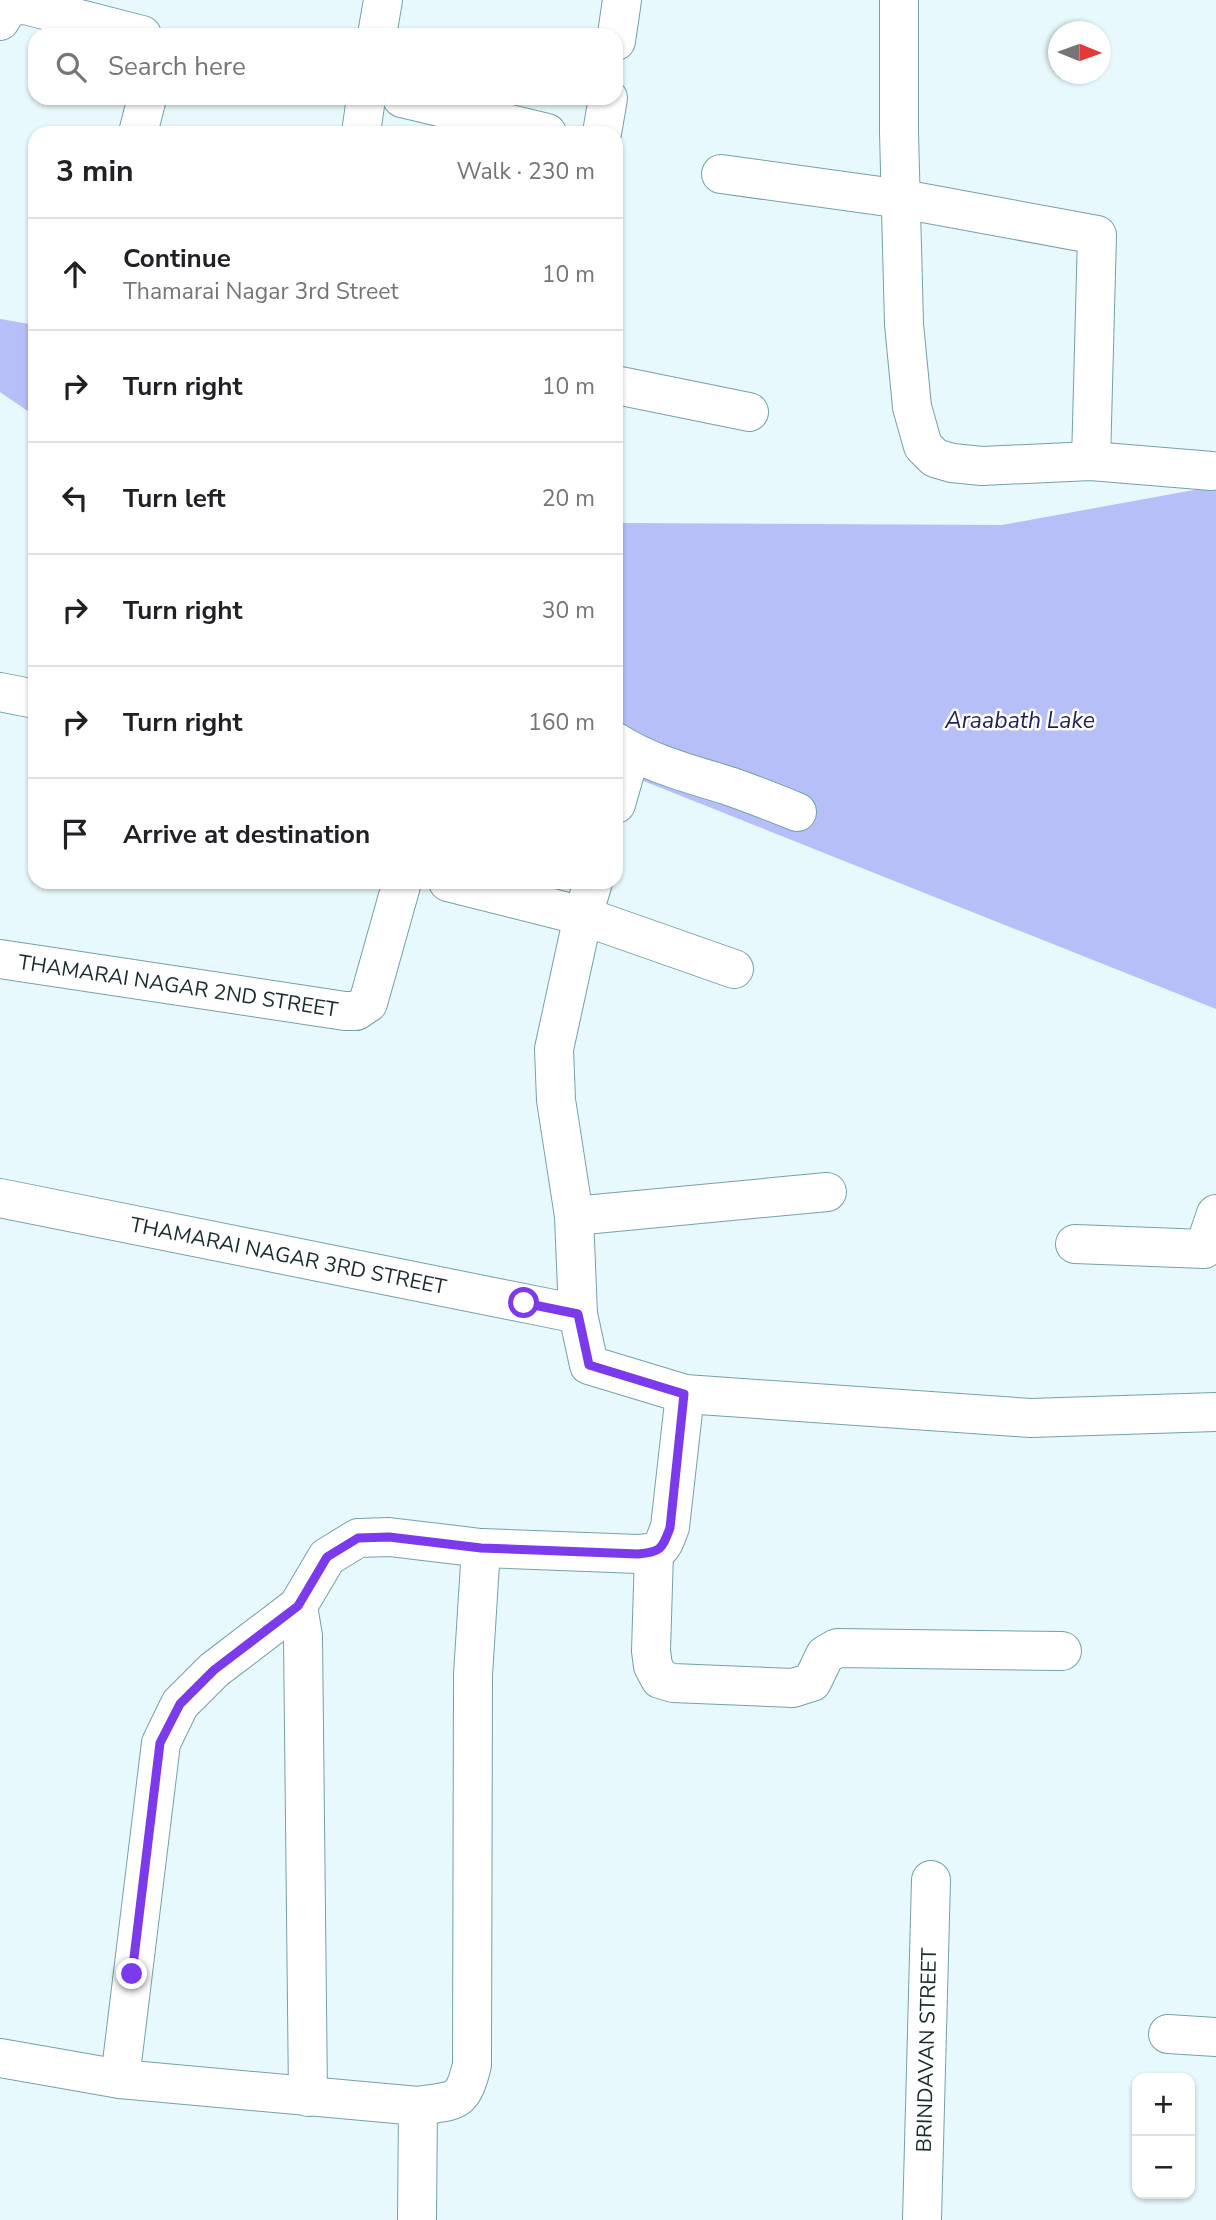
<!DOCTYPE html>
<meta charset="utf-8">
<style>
:root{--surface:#fff;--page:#f2f2f2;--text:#202124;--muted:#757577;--line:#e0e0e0}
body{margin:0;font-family:"Nunito Sans",sans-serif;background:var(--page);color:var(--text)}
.controls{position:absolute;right:21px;bottom:21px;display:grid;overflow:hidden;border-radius:14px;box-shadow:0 2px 5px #0004}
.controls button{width:63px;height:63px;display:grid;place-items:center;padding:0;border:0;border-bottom:2px solid var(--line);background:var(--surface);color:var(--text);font:35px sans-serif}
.compass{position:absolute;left:1048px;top:21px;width:63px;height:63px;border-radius:50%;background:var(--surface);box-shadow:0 2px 5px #0004;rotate:91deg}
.stop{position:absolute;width:21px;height:21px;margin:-16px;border:5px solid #7c3aed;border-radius:50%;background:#fff}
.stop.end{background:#7c3aed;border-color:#fff;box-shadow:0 2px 7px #0008}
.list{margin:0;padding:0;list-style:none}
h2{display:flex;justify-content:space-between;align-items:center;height:91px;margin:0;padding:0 28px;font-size:30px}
h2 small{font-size:23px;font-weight:400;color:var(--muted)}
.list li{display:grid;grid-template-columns:46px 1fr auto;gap:21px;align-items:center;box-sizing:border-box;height:112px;padding:0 28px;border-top:2px solid var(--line)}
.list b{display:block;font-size:26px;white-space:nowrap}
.list p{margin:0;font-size:23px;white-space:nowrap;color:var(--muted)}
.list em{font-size:23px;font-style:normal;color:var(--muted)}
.icon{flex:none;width:38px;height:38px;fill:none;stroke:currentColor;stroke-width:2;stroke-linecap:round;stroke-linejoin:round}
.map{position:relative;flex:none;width:1216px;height:2220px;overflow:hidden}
.search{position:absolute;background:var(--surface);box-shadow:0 2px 5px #0004;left:28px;top:28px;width:595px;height:77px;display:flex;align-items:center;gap:18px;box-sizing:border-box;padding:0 24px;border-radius:21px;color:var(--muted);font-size:26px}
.panel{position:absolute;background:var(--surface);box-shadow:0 2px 5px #0004;left:28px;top:126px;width:595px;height:763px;border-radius:21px}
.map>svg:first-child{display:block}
.water{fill:#b6bff8}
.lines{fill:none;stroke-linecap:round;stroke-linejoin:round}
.minor-casing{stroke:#76a0a8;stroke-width:40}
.minor{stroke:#fff;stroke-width:38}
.route{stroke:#7c3aed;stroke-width:9}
.labels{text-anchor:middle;stroke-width:5;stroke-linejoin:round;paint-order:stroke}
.street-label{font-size:21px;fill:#192a2d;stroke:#fff}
.water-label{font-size:23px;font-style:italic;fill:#201f5f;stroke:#fff}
</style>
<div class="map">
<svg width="1216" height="2220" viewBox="0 0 1216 2220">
<rect width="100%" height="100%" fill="#e7f9fc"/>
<!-- water -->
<path class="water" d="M0 319 35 325V416L0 392Z
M1216 486V1009L616 770V523L1002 525Z"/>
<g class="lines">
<defs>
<g id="minor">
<path d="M899 0V132L904 324 912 407 923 446 935 458 952 463 982 466 1091 461 1212 471"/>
<path d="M0 21 8 7 25 5 142 35"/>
<path d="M377 35 383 0"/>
<path d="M616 41 622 0"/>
<path d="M402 98 547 133"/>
<path d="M138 133 147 98"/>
<path d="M361 133 366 98"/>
<path d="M602 133 608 98"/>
<path d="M721 174 902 199 1097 235 1091 461"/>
<path d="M616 385 749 412"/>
<path d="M0 692 35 699"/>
<path d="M616 742C650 764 691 774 729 786 752 794 775 803 797 812"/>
<path d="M616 804 631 752"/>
<path d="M448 882 583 916 734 969"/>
<path d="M593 882 583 916 554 1049 556 1100 574 1216 578 1314 589 1365 685 1394 1030 1418 1216 1412"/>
<path id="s1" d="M0 959 345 1011H356L368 1003 402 882"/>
<path id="s2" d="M0 1198 578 1314"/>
<path d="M574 1216 827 1192"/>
<path d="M1075 1244 1204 1249 1216 1214"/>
<path d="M654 1553 651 1651 653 1666 660 1679 673 1683 793 1688 812 1682 825 1655 837 1648 1062 1651"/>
<path d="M298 1606 303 1636 308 2097"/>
<path d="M1168 2034 1216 2037"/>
<path d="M0 2058 120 2079 418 2106C456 2100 462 2105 472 2065L473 1675 481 1548"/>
<path d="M120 2079 161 1743 180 1704 214 1670 298 1606 327 1557 358 1538 389 1537 481 1548 638 1554C662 1552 662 1548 670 1527L685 1394"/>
<path d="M417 2220 418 2106"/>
<path id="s3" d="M922 2220 931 1880"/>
</g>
</defs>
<!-- minor casing -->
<use href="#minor" class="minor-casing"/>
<!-- minor -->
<use href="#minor" class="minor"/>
</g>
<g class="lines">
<!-- route -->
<path class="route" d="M132 1974 160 1743 180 1704 214 1670 298 1606 327 1557 358 1538 389 1537 481 1548 638 1554C662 1552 662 1548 670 1528L684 1394 589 1365 578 1314 524 1303"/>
</g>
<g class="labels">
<!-- street labels -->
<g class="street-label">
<text dy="7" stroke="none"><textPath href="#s1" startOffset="180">THAMARAI NAGAR 2ND STREET</textPath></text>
<text dy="7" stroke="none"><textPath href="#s2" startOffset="294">THAMARAI NAGAR 3RD STREET</textPath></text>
<text dy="7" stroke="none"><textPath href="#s3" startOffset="170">BRINDAVAN STREET</textPath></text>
</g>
<!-- water labels -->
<g class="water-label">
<text x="1020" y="728">Araabath Lake</text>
</g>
</g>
</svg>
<div class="controls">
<button>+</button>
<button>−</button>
</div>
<svg class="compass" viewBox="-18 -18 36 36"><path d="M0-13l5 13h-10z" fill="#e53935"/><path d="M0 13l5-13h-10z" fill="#757577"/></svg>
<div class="stop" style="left:524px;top:1303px"></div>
<div class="stop end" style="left:132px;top:1974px"></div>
<div class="search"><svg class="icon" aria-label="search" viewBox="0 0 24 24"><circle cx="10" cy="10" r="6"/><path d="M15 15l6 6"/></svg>Search here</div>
<section class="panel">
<h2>3 min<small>Walk · 230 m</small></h2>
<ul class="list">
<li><svg class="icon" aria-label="ahead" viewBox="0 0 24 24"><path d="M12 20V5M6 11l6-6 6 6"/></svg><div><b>Continue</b><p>Thamarai Nagar 3rd Street</p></div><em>10 m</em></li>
<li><svg class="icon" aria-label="right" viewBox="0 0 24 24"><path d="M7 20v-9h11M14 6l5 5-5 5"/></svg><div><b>Turn right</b></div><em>10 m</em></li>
<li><svg class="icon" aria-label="left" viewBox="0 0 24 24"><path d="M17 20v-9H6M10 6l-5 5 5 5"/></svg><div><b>Turn left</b></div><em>20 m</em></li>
<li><svg class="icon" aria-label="right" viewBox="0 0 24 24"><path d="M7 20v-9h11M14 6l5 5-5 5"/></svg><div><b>Turn right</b></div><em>30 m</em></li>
<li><svg class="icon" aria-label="right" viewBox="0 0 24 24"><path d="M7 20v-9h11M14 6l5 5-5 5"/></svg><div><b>Turn right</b></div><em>160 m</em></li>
<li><svg class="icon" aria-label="arrive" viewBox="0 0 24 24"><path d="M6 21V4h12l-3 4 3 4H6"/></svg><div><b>Arrive at destination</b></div></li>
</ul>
</section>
</div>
